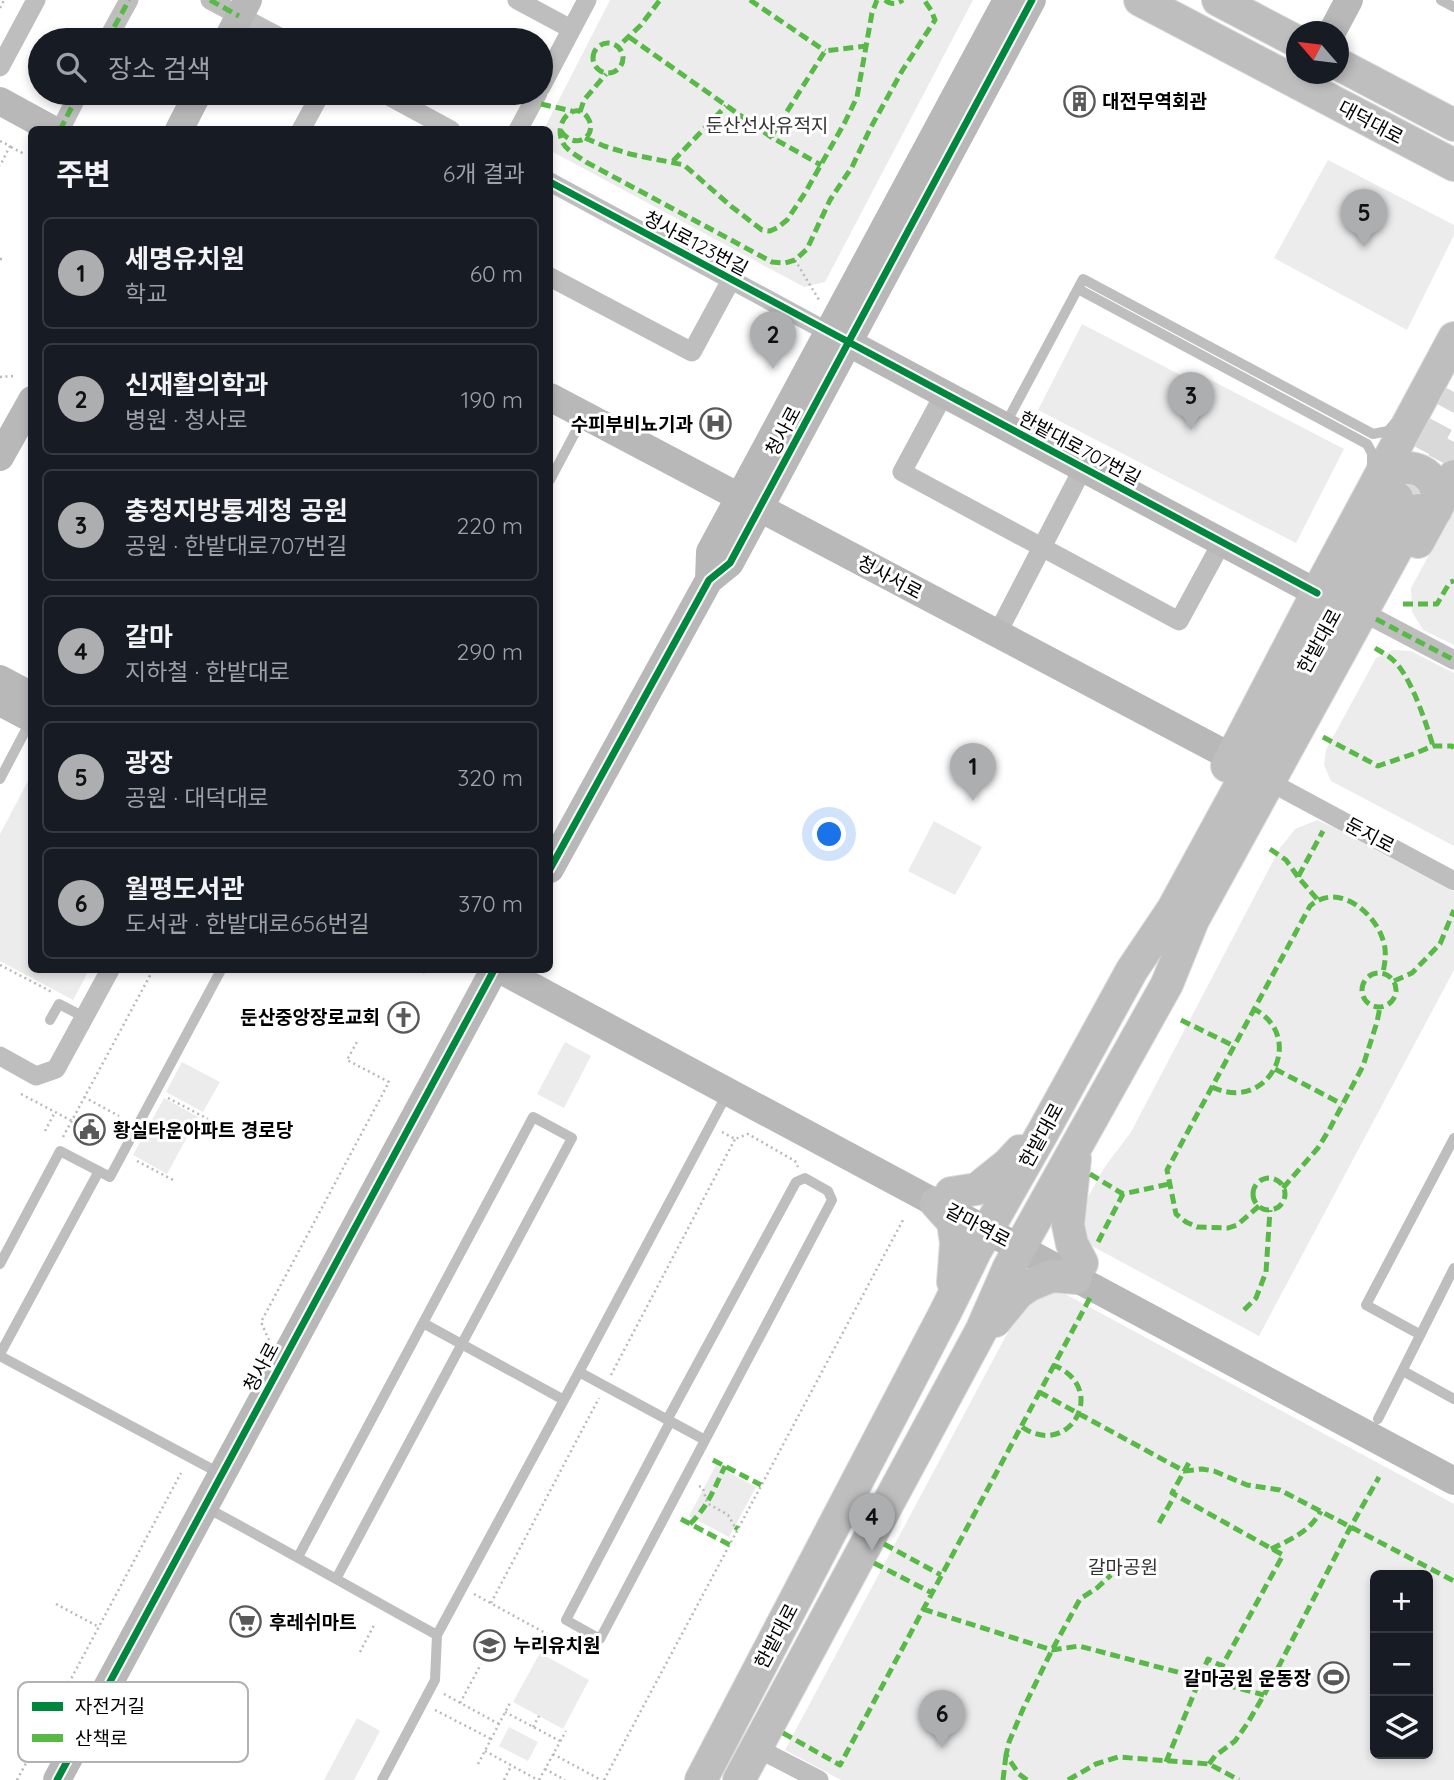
<!DOCTYPE html>
<html lang="ko">
<meta charset="utf-8">
<style>
:root{--surface:#171b24;--page:#242831;--text:#f1f3f6;--muted:#9ea1a6;--line:#363941;--accent:#adaeaf}
body{margin:0;font-family:Quicksand,"Noto Sans KR",sans-serif;background:var(--page);color:var(--text)}
.controls{position:absolute;right:21px;bottom:21px;display:grid;overflow:hidden;border-radius:10px;box-shadow:0 4px 10px #0003}
.controls button{width:63px;height:63px;display:grid;place-items:center;padding:0;border:0;border-bottom:2px solid var(--line);background:var(--surface);color:var(--text);font:35px sans-serif}
.compass{position:absolute;left:1286px;top:21px;width:63px;height:63px;border-radius:50%;background:var(--surface);box-shadow:0 4px 10px #0003;rotate:298deg}
.you{position:absolute;left:830px;top:835px;width:24px;height:24px;margin:-18px;border:5px solid #fff;border-radius:50%;background:#1a73e8;box-shadow:0 0 0 10px #1a73e833}
.badge{display:grid;place-items:center;width:46px;height:46px;border-radius:50%;background:var(--accent);color:#111;font-size:23px;font-weight:700}
.pin{position:absolute;translate:-50% -58px;filter:drop-shadow(0 2px 4px #0008)}
.pin::after{content:'';position:absolute;top:37px;width:24px;height:21px;background:inherit;clip-path:polygon(0 0,100% 0,50% 100%)}
.list{margin:0;padding:0;list-style:none}
h2{display:flex;justify-content:space-between;align-items:center;height:91px;margin:0;padding:0 28px;font-size:30px}
h2 small{font-size:23px;font-weight:400;color:var(--muted)}
.list li{display:grid;grid-template-columns:46px 1fr auto;gap:21px;align-items:center;box-sizing:border-box;height:112px;margin:0 14px 14px;padding:0 14px;border:2px solid var(--line);border-radius:10px}
.list b{display:block;font-size:26px;white-space:nowrap}
.list p{margin:0;font-size:23px;white-space:nowrap;color:var(--muted)}
.list em{font-size:23px;font-style:normal;color:var(--muted)}
.icon{flex:none;width:38px;height:38px;fill:none;stroke:currentColor;stroke-width:2;stroke-linecap:round;stroke-linejoin:round}
.map{position:relative;flex:none;width:1454px;height:1780px;overflow:hidden}
.search{position:absolute;background:var(--surface);box-shadow:0 4px 10px #0003;left:28px;top:28px;width:525px;height:77px;display:flex;align-items:center;gap:18px;box-sizing:border-box;padding:0 24px;border-radius:38px;color:var(--muted);font-size:26px}
.panel{position:absolute;background:var(--surface);box-shadow:0 4px 10px #0003;left:28px;top:126px;width:525px;height:847px;border-radius:10px}
.map>svg:first-child{display:block}
.green{fill:#ececec;fill-rule:evenodd}
.lines{fill:none;stroke-linecap:round;stroke-linejoin:round}
.primary-tunnel{stroke:#d9d9d9;stroke-width:32;stroke-dasharray:32 16;stroke-linecap:butt}
.primary-casing{stroke:#dbdbdb;stroke-width:34}
.path{stroke:#b9b9b9;stroke-width:2.5;stroke-dasharray:2 3.5;stroke-linecap:butt}
.lane{stroke:#bebebe;stroke-width:10}
.street{stroke:#bebebe;stroke-width:19}
.secondary{stroke:#b8b8b8;stroke-width:28}
.primary{stroke:#bebebe;stroke-width:32}
.quiet{stroke:#58b947;stroke-width:5;stroke-dasharray:10 5;stroke-linecap:butt}
.cycleway-casing{stroke:#fff;stroke-width:11}
.cycleway{stroke:#00873e;stroke-width:7}
.labels{text-anchor:middle;stroke-width:6;stroke-linejoin:round;paint-order:stroke}
.poi-label{font-size:19px;font-weight:bold;fill:#000;stroke:#fff;text-anchor:start}
.street-label{font-size:19px;fill:#000;stroke:#fff}
.park-label{font-size:19px;fill:#333;stroke:#fff}
.key{fill:#fff;stroke:#b2b2b2;stroke-width:2}
.key-label{font-size:19px;fill:#000}
</style>
<div class="map">
<svg width="1454" height="1780" viewBox="0 0 1454 1780">
<rect width="100%" height="100%" fill="#fff"/>
<!-- green -->
<path class="green" d="M610 0H973L825 282 804 287 551 151 550 130 544 129Z
M1328 160 1454 225V235L1407 330 1274 258Z
M1082 324 1196 383 1201 375 1344 449 1296 543 1038 410Z
M1454 509V645L1423 630 1412 612 1411 588Z
M1393 650 1411 651 1454 673V846L1331 781 1324 765 1326 750 1376 658Z
M29 779 32 780V970H89L73 1000 0 961V834Z
M1317 820 1335 828 1454 892V970L1259 1336 1092 1246 1083 1237V1206L1104 1168 1131 1132 1280 848 1295 829Z
M934 821 982 847 955 895 908 871Z
M565 1042 591 1056 564 1108 537 1094Z
M182 1062 220 1082 203 1112 166 1092Z
M164 1098 198 1117 167 1174 133 1155Z
M1056 1289 1454 1504V1780H841L785 1750 1016 1317 1029 1302ZM1375 1575H1428V1754H1375Z
M716 1465 756 1487 729 1537 689 1516Z
M540 1653 589 1680 563 1729 513 1702Z
M357 1718 380 1731 354 1780H324Z
M509 1727 538 1742 528 1761 499 1746Z"/>
<g class="lines">
<!-- primary-tunnel -->
<path class="primary-tunnel" d="M1400 493 1454 392
M1420 505 1454 442"/>
<defs>
<path id="primary" d="M1140 0 1454 165
M1218 0 1296 41
M1338 64 1454 125
M1379 480C1407 455 1444 471 1436 510
M1418 542 1454 476
M1227 766 1317 593 1454 338
M1075 1159 1068 1225 1072 1244 1082 1263
M951 1193 977 1189 1008 1164 1020 1151
M936 1203 953 1222 956 1243 953 1282
M995 1321 1018 1293 1030 1285 1052 1276 1076 1278
M701 1780 946 1311 976 1250 1043 1132 1132 970 1173 909 1397 498
M739 1780 982 1329 1009 1267 1167 984 1193 920 1418 510"/>
</defs>
<!-- primary casing -->
<use href="#primary" class="primary-casing"/>
<!-- path -->
<path class="path" d="M0 8 4 0
M0 141 10 146 0 166
M11 147 24 154
M0 259H2
M795 260 819 300
M0 377 14 376
M0 965 52 992
M423 973 425 970
M21 1094 72 1121
M84 1097 119 1116
M168 1098 208 1119
M45 1131 55 1112
M722 1132 735 1139 748 1134 795 1161 798 1167
M63 1137 153 970
M137 1161 175 1181
M269 1340 261 1322 389 1082 347 1060 358 1040
M611 1375 735 1139
M699 1486 703 1488 707 1503 728 1515 735 1527
M474 1594 547 1634
M491 1603 599 1398
M56 1604 99 1627
M360 1652 374 1625
M444 1694 499 1724
M460 1703 481 1664
M435 1710 491 1739
M505 1712 560 1741
M533 1727 539 1716
M485 1751 538 1780
M553 1754 601 1780
M478 1764 511 1701
M545 1769 565 1780
M17 1780 181 1473
M504 1780 511 1766
M539 1780 566 1731
M604 1780 903 1220"/>
<!-- lane -->
<path class="lane" d="M1441 0 1454 7
M1078 289 1367 444 1372 453V467
M1005 425 1083 279 1373 434 1388 431 1395 423
M550 480 584 416
M0 779 31 720
M50 1020 59 1004 84 1017
M0 1264 60 1151 110 1177 221 970
M423 1323 564 1400
M1419 1334 1366 1305 1454 1138
M0 1354 99 1171
M0 1356 221 1474
M1403 1371 1454 1399
M579 1372 705 1440
M1378 1419 1454 1268
M667 1420 796 1182 805 1178 828 1191 832 1200 600 1639 566 1620 670 1422
M207 1508C284 1549 360 1593 437 1635
M298 1557 533 1117 572 1138 336 1579
M382 1780 435 1680 437 1635 579 1372 727 1094"/>
<!-- street -->
<path class="street" d="M210 0 285 40
M517 0 571 29
M107 40 129 0
M0 67 36 0
M541 87 587 0
M383 93 451 130
M60 130 79 93
M301 130 321 93
M518 130 538 93
M550 182 828 332
M550 277 692 352 731 280
M944 394 902 472 1179 621 1222 542
M1376 619 1454 660
M997 634 1083 468
M1285 790 1454 881
M0 1056 36 1076 56 1069 110 970
M757 1748 819 1780"/>
<!-- secondary -->
<path class="secondary" d="M1332 32 1349 0
M227 40 248 0
M0 101 53 130
M179 130 198 93
M832 334 1317 593
M550 397 1231 757
M0 457 32 400
M709 580 710 552 1007 0
M0 679 32 696
M0 702 32 719
M550 869 709 580 730 563 1032 0
M501 970 1454 1481
M57 1780 494 970"/>
<!-- primary -->
<use href="#primary" class="primary"/>
<!-- quiet -->
<path class="quiet" d="M210 0 239 16
M750 0 825 51
M885 0C891 5 897 4 903 0
M629 37 771 137 821 165
M107 40 129 0
M623 42 641 25 660 0
M593 58a15 15 0 1 1 30 0a15 15 0 1 1-30 0Z
M541 104 572 111
M580 112 584 100 606 74
M60 130 79 93
M561 131C574 151 597 137 589 120 578 98 553 120 562 141 565 150 578 156 586 162L772 262 785 263 795 260 807 249 830 200 852 167 871 127 902 71 935 20 931 10 924 0
M771 137 825 51 866 46
M585 138 604 146 630 154 684 165 732 207 762 230 770 231 777 228 787 220 805 193 845 122 857 97 872 13 877 0
M673 161 726 106
M1403 604H1437L1450 582 1454 581
M1376 619 1454 660
M1375 648C1381 652 1388 655 1393 660 1411 676 1426 723 1433 746
M1323 737 1378 766 1416 753 1433 746H1452L1454 748
M1270 849 1286 860 1298 877
M1317 899 1298 877 1323 831
M1362 990a17 17 0 1 1 34 0a17 17 0 1 1-34 0Z
M1394 981 1412 973 1440 944 1454 910
M1181 1020 1234 1046
M1275 1069 1342 1104
M1212 1087C1269 1114 1307 1037 1254 1009
M1090 1174 1123 1194 1169 1184
M1253 1194a16 16 0 1 1 32 0a16 16 0 1 1-32 0Z
M1283 1188 1318 1148 1329 1130 1363 1066 1377 1022 1380 1007
M1259 1206 1237 1225 1228 1228 1197 1227 1186 1222 1176 1214 1167 1170 1310 906C1337 882 1374 911 1383 940 1387 951 1385 962 1383 973
M1098 1242 1123 1194
M1244 1310 1256 1298 1266 1272 1270 1210
M1039 1392 1184 1471 1202 1469 1214 1471 1247 1485 1280 1490 1454 1581
M1022 1427C1070 1460 1110 1387 1053 1365
M713 1460 761 1485
M681 1519 730 1545
M1159 1523 1175 1495
M690 1524C707 1508 715 1487 725 1466
M735 1527 738 1529
M884 1544 941 1575
M1271 1549C1292 1539 1310 1531 1321 1511
M874 1563 932 1593
M923 1609 1052 1650 1079 1646 1264 1695
M783 1733 840 1765 1091 1296
M1166 1762 1208 1659 1222 1666 1283 1555 1172 1493 1191 1459
M1209 1764 1215 1756 1235 1741 1247 1724 1264 1695 1350 1528 1379 1477
M1003 1780 1006 1755
M1027 1780 1019 1774 1006 1755 1009 1742 1023 1709 1052 1650 1080 1599 1097 1588 1111 1575
M1068 1780 1096 1764 1118 1757 1209 1764 1239 1780"/>
<defs>
<path id="cycleway" d="M550 182 1317 593
M550 869 709 580 730 563 1032 0
M57 1780 494 970"/>
</defs>
<!-- cycleway casing -->
<use href="#cycleway" class="cycleway-casing"/>
<!-- cycleway -->
<use href="#cycleway" class="cycleway"/>
</g>
<!-- icons -->
<defs>
<symbol id="building-ring" viewBox="-11 -11 22 22"><circle r="9.5" fill="#fff" stroke="#595959" stroke-width="1.5"/><path d="M-4-6H4V6H1V3H-1V6H-4ZM-2.5-4.3h1.7v1.8h-1.7ZM.8-4.3h1.7v1.8H.8ZM-2.5-1h1.7V.8h-1.7ZM.8-1h1.7V.8H.8Z" fill="#595959"/></symbol>
<symbol id="hospital-ring" viewBox="-11 -11 22 22"><circle r="9.5" fill="#fff" stroke="#595959" stroke-width="1.5"/><path d="M-5-5h3v3.5h4V-5h3V5h-3V1.5h-4V5h-3Z" fill="#595959"/></symbol>
<symbol id="church-ring" viewBox="-11 -11 22 22"><circle r="9.5" fill="#fff" stroke="#595959" stroke-width="1.5"/><path d="M-1.2-6h2.4v3.5h3.3v2.4h-3.3V6h-2.4V-.1h-3.3v-2.4h3.3Z" fill="#595959"/></symbol>
<symbol id="civic-ring" viewBox="-11 -11 22 22"><circle r="9.5" fill="#fff" stroke="#595959" stroke-width="1.5"/><path d="M-.6-6.5H3V-4.5H.6V-3L4-1V1h2V6H-6V1h2V-1L-.6-3ZM-1.2 2.5V6h2.4V2.5Z" fill="#595959"/></symbol>
<symbol id="supermarket-ring" viewBox="-11 -11 22 22"><circle r="9.5" fill="#fff" stroke="#595959" stroke-width="1.5"/><path d="M-6-5.5h2.5l.6 2H6L4.5 2H-2.5L-4.4-4H-6ZM-1.5 3.2a1.3 1.3 0 1 0 .1 0ZM3 3.2a1.3 1.3 0 1 0 .1 0Z" fill="#595959"/></symbol>
<symbol id="school-ring" viewBox="-11 -11 22 22"><circle r="9.5" fill="#fff" stroke="#595959" stroke-width="1.5"/><path d="M0-5L7-2L0 1L-7-2ZM-4 1L0 2.5L4 1V4Q0 6-4 4Z" fill="#595959"/></symbol>
<symbol id="stadium-ring" viewBox="-11 -11 22 22"><circle r="9.5" fill="#fff" stroke="#595959" stroke-width="1.5"/><path d="M0-5a6.5 5 0 1 0 0 10a6.5 5 0 1 0 0-10ZM-3.5-1.8h7v3.6h-7Z" fill="#595959"/></symbol>
</defs>
<g fill-rule="evenodd">
<use href="#building-ring" x="1062" y="84" width="35" height="35"/>
<use href="#hospital-ring" x="698" y="406" width="35" height="35"/>
<use href="#church-ring" x="386" y="1000" width="35" height="35"/>
<use href="#civic-ring" x="72" y="1112" width="35" height="35"/>
<use href="#supermarket-ring" x="228" y="1604" width="35" height="35"/>
<use href="#school-ring" x="472" y="1628" width="35" height="35"/>
<use href="#stadium-ring" x="1316" y="1660" width="35" height="35"/>
</g>
<g class="labels">
<!-- poi labels -->
<g class="poi-label">
<text x="1102" y="108">대전무역회관</text>
<text x="693" y="431" text-anchor="end">수피부비뇨기과</text>
<text x="380" y="1024" text-anchor="end">둔산중앙장로교회</text>
<text x="113" y="1137">황실타운아파트 경로당</text>
<text x="269" y="1629">후레쉬마트</text>
<text x="513" y="1652">누리유치원</text>
<text x="1311" y="1685" text-anchor="end">갈마공원 운동장</text>
</g>
<!-- street labels -->
<g class="street-label">
<text transform="translate(1371 122) rotate(28)" y="7">대덕대로</text>
<text transform="translate(696 243) rotate(28)" y="7">청사로123번길</text>
<text transform="translate(783 431) rotate(-62)" y="7">청사로</text>
<text transform="translate(1080 448) rotate(28)" y="7">한밭대로707번길</text>
<text transform="translate(890 577) rotate(28)" y="7">청사서로</text>
<text transform="translate(1319 641) rotate(-61)" y="7">한밭대로</text>
<text transform="translate(1370 835) rotate(28)" y="7">둔지로</text>
<text transform="translate(1041 1135) rotate(-61)" y="7">한밭대로</text>
<text transform="translate(978 1225) rotate(28)" y="7">갈마역로</text>
<text transform="translate(261 1367) rotate(-62)" y="7">청사로</text>
<text transform="translate(776 1636) rotate(-62)" y="7">한밭대로</text>
</g>
<!-- park labels -->
<g class="park-label">
<text x="767" y="132">둔산선사유적지</text>
<text x="1123" y="1574">갈마공원</text>
</g>
</g>
<!-- legend -->
<rect x="18" y="1682" width="230" height="80" rx="10" class="key"/>
<rect x="32" y="1702" width="31" height="9" fill="#00873e"/>
<rect x="32" y="1734" width="31" height="8" fill="#58b947"/>
<g class="key-label">
<text x="75" y="1713">자전거길</text>
<text x="75" y="1745">산책로</text>
</g>
</svg>
<div class="controls">
<button>+</button>
<button>−</button>
<button><svg class="icon" aria-label="layers" viewBox="0 0 24 24"><path d="M12 4l9 5-9 5-9-5zM3 14l9 5 9-5"/></svg></button>
</div>
<svg class="compass" viewBox="-18 -18 36 36"><path d="M0-13l5 13h-10z" fill="#e53935"/><path d="M0 13l5-13h-10z" fill="#9ea1a6"/></svg>
<div class="you"></div>
<div class="pin badge" style="left:973px;top:801px">1</div>
<div class="pin badge" style="left:773px;top:369px">2</div>
<div class="pin badge" style="left:1191px;top:430px">3</div>
<div class="pin badge" style="left:872px;top:1551px">4</div>
<div class="pin badge" style="left:1364px;top:247px">5</div>
<div class="pin badge" style="left:942px;top:1748px">6</div>
<div class="search"><svg class="icon" aria-label="search" viewBox="0 0 24 24"><circle cx="10" cy="10" r="6"/><path d="M15 15l6 6"/></svg>장소 검색</div>
<section class="panel">
<h2>주변<small>6개 결과</small></h2>
<ul class="list">
<li><span class="badge">1</span><div><b>세명유치원</b><p>학교</p></div><em>60 m</em></li>
<li><span class="badge">2</span><div><b>신재활의학과</b><p>병원 · 청사로</p></div><em>190 m</em></li>
<li><span class="badge">3</span><div><b>충청지방통계청 공원</b><p>공원 · 한밭대로707번길</p></div><em>220 m</em></li>
<li><span class="badge">4</span><div><b>갈마</b><p>지하철 · 한밭대로</p></div><em>290 m</em></li>
<li><span class="badge">5</span><div><b>광장</b><p>공원 · 대덕대로</p></div><em>320 m</em></li>
<li><span class="badge">6</span><div><b>월평도서관</b><p>도서관 · 한밭대로656번길</p></div><em>370 m</em></li>
</ul>
</section>
</div>
